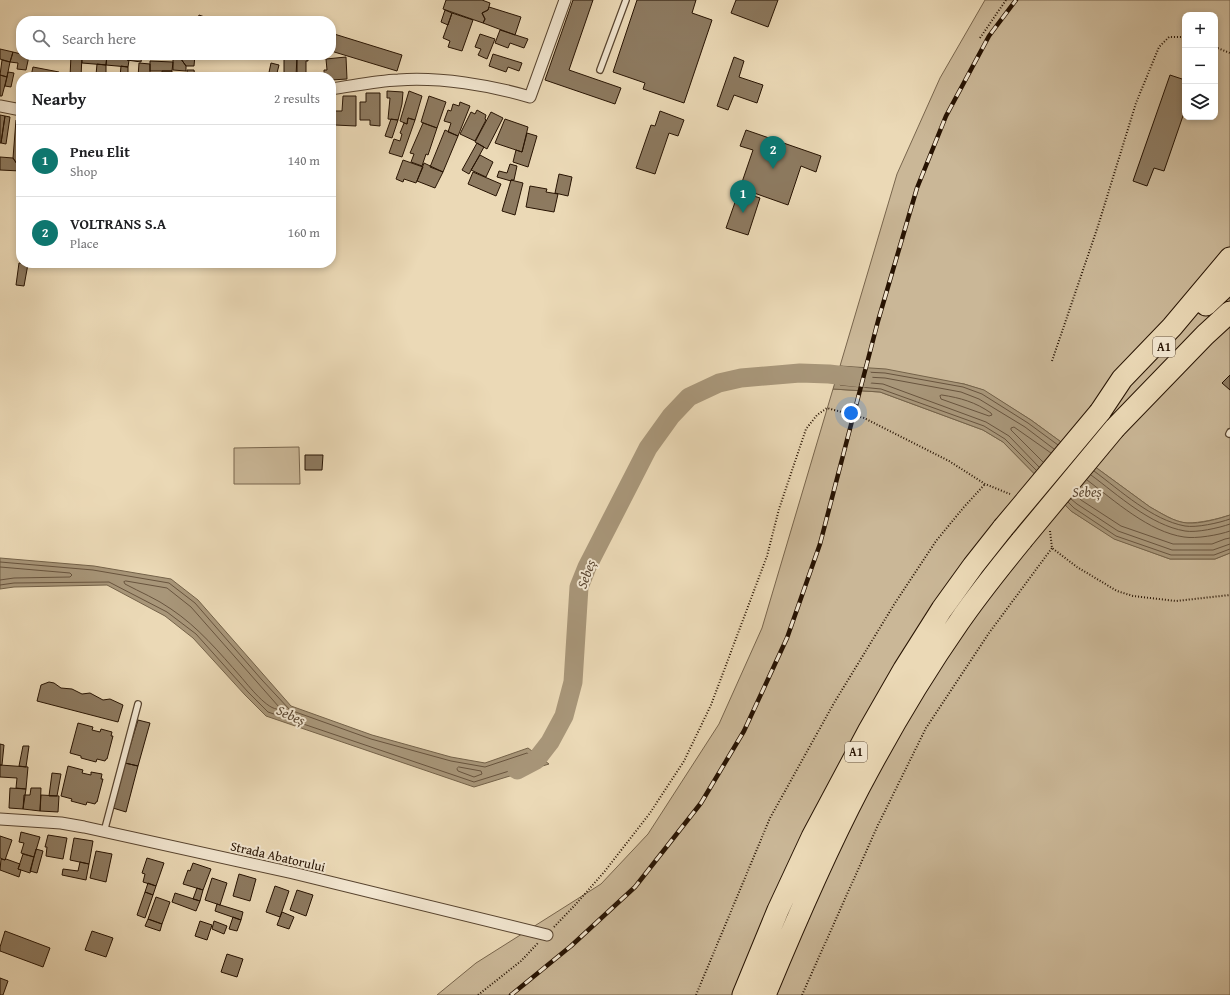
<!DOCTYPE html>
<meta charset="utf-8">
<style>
:root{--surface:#fff;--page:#f6f6f6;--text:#202124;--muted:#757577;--line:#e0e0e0;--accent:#0f766e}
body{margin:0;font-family:"Gentium Book Plus",serif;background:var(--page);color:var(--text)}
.controls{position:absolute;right:12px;top:12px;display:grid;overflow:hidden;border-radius:8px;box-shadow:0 2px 6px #0003}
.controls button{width:36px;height:36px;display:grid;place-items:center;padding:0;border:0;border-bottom:1px solid var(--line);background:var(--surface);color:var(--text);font:20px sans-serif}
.you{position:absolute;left:851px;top:413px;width:14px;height:14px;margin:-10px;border:3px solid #fff;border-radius:50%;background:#1a73e8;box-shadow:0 0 0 6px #1a73e833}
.badge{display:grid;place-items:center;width:26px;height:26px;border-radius:50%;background:var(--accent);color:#fff;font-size:13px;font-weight:700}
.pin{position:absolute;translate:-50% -33px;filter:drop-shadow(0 1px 2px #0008)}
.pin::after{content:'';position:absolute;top:21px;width:14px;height:12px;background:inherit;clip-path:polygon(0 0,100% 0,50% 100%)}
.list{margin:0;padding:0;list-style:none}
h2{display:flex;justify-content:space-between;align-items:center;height:52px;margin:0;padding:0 16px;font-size:17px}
h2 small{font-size:13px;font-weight:400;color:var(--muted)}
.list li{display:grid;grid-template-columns:26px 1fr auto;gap:12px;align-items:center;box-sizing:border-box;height:72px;padding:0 16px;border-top:1px solid var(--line)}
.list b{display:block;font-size:15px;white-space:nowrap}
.list p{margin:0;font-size:13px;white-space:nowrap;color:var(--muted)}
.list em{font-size:13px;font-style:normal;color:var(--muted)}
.icon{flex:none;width:22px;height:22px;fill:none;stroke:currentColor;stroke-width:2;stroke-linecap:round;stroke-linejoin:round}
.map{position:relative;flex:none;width:1230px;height:995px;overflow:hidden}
.search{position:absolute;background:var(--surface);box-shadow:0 2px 6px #0003;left:16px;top:16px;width:320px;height:44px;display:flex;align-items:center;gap:10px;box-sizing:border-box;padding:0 14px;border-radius:16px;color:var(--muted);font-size:15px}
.panel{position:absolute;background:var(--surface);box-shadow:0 2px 6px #0003;left:16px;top:72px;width:320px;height:196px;border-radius:16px}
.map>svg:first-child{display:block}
.green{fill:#cab797;stroke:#78654c;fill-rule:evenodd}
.water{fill:#a89679;stroke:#746249}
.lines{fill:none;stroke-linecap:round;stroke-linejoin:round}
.shore{stroke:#68543e;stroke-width:1}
.river{stroke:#a89679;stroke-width:19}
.building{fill:#8d7a60;stroke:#271302}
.lane-casing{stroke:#58442f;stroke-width:8}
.street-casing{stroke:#58442f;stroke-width:13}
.highway-casing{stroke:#271302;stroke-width:23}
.path{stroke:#271302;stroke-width:2;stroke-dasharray:1 2;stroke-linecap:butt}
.lane{stroke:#f2e6d0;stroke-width:5.5}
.street{stroke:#f2e6d0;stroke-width:11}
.highway{stroke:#ebd9b6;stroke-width:21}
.rail-casing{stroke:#271302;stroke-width:4.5}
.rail{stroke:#f2e6d0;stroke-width:3;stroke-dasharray:9;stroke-linecap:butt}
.highway-bridge-casing{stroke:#271302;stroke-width:23;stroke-linecap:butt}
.highway-bridge{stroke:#ebd9b6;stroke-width:21}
.labels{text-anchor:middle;stroke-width:4;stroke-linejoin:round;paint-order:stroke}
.shield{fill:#f2e6d0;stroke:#645240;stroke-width:1}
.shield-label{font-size:12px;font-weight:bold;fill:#271302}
.street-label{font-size:13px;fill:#271302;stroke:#f2e6d0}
.water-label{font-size:14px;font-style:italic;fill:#5b4732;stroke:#f2e6d0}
</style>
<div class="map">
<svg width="1230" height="995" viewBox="0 0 1230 995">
<rect width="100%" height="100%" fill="#ebd9b6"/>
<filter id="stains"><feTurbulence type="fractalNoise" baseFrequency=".005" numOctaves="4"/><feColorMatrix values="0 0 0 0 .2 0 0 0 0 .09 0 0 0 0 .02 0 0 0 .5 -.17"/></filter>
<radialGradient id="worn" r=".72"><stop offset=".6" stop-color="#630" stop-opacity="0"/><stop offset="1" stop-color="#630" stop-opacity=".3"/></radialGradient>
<!-- green -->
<path class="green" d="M985 0H1230V515C1218 519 1200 523 1187 523 1174 522 1161 513 1150 507L1031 420 983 390 964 384 840 366 897 174 940 78ZM1185 15H1215V117H1185Z
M833 389 880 392 983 430 1003 442 1071 511 1115 539 1170 559H1215L1230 553V995H437L476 963 601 884 648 834 719 724 762 628Z
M299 447 300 484H234V448Z"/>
<!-- water -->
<path class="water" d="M840 366 886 369 964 384 984 390 1031 420 1150 507C1161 513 1174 522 1187 523 1200 524 1218 519 1230 515V553L1215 559H1170L1114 539 1071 511 1003 442 983 430 880 392 833 389Z
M0 558 94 566 171 579 198 600 291 706 372 735 451 757 485 763 528 748 549 764 474 787 266 716 245 695 193 638 165 616 107 585 14 587 0 589Z"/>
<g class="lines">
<!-- shore -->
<path class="shore" d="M942 395C961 398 975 402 991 413L992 415 989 416 941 399 940 396Z
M1043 462 1011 430V428L1014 427 1051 453
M1039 467 1009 436 986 422 883 384 847 381 846 380V377L848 376 885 378 961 392 979 399 1025 427 1054 449
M1036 470 1005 439 984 426 881 389 840 385 839 383 843 372 845 371 885 373 963 387 982 394 1028 423 1058 445
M1094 471C1121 491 1152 520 1185 526 1196 528 1219 523 1230 519
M1091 475C1118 495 1150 525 1185 531 1196 533 1219 528 1230 524
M1087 480C1115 501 1149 532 1184 537 1196 539 1219 535 1230 531
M1075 494 1081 500 1121 526 1173 544H1212L1225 539 1230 538
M1071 499 1077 504 1118 531 1172 550H1213L1230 544
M1068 502 1074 508 1116 536 1171 555H1214L1230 549
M0 562 93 570 169 583 195 603 262 680 290 710 371 739 451 761 485 767 527 753 537 760 538 762 474 782 268 712 248 692 196 634 167 612 109 582 14 583 0 585
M0 567 70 573 72 575 70 577 14 578 0 580
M126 581 167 588 191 607 279 707V709C268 711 248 685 241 677 219 652 198 627 171 609 157 599 140 592 125 584L124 582Z
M459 767 481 771 482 774 474 777 458 771 457 769Z"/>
<!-- river -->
<path class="river" d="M517 770 536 760 550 742 564 716 573 682 579 587 587 567 648 448 671 416 689 397 719 383 741 378 800 373 829 374 863 378"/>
</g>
<!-- building -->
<path class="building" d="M446 0H482L490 3 488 10 482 13 485 19 483 23 443 9Z
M573 0H593L569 70 621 88 615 104 545 80Z
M637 0H696L692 13 712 20 684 103 643 89 645 83 613 72Z
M736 0H778L768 27 731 13Z
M489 7 521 17 515 35 483 23 485 19 482 13 488 10Z
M445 10 452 13 448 25 441 22Z
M452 13 473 20 462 51 448 47 450 41 443 38Z
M199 15 216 21H197Z
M500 30 528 39 524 48 510 43 508 48 495 43Z
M331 33 402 55 397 71 331 51Z
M480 34 495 39 487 59 478 55 481 49 475 47Z
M0 49 13 52 10 62 0 59Z
M13 52 29 56 26 70 17 69 18 63 10 62Z
M493 54 522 63 519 71 508 67 506 72 489 66Z
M71 55H82L81 77H70Z
M82 55H107L106 65 82 63Z
M107 55 127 56V60H129L128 67 106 65Z
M128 55H142L141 62 127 60Z
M173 55H185L181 59 186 66V71L173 70Z
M185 55H195L194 66H186L181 59Z
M284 55H297L296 77H284Z
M297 55H308V61H306V77H297Z
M346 57 347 79 331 80V77H324V70H327L326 59Z
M734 57 744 61 739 77 763 85 757 103 734 95 728 110 717 106Z
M2 60 10 62 7 77 0 75Z
M150 61 173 62 172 71H150Z
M139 63 150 64V77H138Z
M271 63 279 65 276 77H268Z
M97 64 106 65V77H97L96 75Z
M121 66 128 67V77H120Z
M33 67 59 72 58 77 31 76Z
M187 70H194L195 77H187Z
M162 71H172V77H162Z
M8 72 14 73 11 87 5 86Z
M0 75 7 77 2 96H0Z
M1170 75 1185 80V110L1164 171 1154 168 1147 186 1133 181Z
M387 91 403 92 402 104 398 120 388 119 390 98H387Z
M409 91 422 96 415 120 408 118 407 124 400 121Z
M366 93H380V126L370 125V120H360V102H366Z
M343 96H356V126L335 125V111H342Z
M429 96 446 102 437 128 421 122Z
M460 102 470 106 458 136 448 132 451 123 444 121 448 110 451 111 453 104 459 106Z
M477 110 486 115 485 119 486 120 475 141 460 134 471 112 475 114Z
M660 111 684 120 678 136 669 133 655 174 636 168 651 125 655 126Z
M491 112 503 118 487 149 475 142Z
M0 115 5 116 1 143H0Z
M5 116 10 117 6 144 1 143Z
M408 118 415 120 402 157 389 153 394 139 400 141 402 134 400 133 404 123 407 124Z
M391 119 398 120 392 138 385 136Z
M505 119 528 127 522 152 495 143Z
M16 120 21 121V160L17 164 13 158Z
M423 123 437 128 428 155 426 154 422 166 411 162 414 154 410 153Z
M445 130 458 136 443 172 430 167Z
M746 130 821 156 816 172 801 166 788 205 740 188 753 150 740 146Z
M527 133 537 136 528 167 513 162 516 150 522 152Z
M477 143 484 147 469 174 462 170Z
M480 155 493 162 486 177 471 170Z
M0 157 13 158 17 164 21 160V171L0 170Z
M403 160 423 167 416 183 404 179 403 182 396 179Z
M424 163 443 172 435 188 417 181Z
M510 164 517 166 514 180H511V181L497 177 499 171 507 173Z
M473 172 501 184 496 196 468 184Z
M559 174 572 177 568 196 555 193Z
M511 180 523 183 515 215 502 211Z
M530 186 547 189 546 192 558 194 554 212 526 207Z
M739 191 760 198 748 235 726 228Z
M19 263 28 264 24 286 16 285Z
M1230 375V390L1222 383Z
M305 455H323L322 470H305Z
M49 682 54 683 61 688 72 689 82 694 90 693 103 700 110 699 123 705 118 722 37 701 41 685Z
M138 720 150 723 138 766 125 763Z
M78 723 93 727 92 730 100 732 101 729 112 732 111 736H113L107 759H106L105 761 97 759 96 762 81 758V756L70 753Z
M0 744 4 745 2 765H0Z
M23 746H29L26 767 19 766Z
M125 763 138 766 126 812 113 808Z
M0 765 28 767 26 789 16 788 17 778 0 777Z
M68 766 83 770 82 773 91 775V772L102 774 101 779H103L97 802H96L95 804 87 802 86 805 71 801 72 799 61 796Z
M52 773 61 774 57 796H49Z
M10 788 26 789 23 809 9 808Z
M31 788H41L40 811 23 809 24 795H30Z
M41 795 59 796 58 812 40 811Z
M21 832 40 837 34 857 21 853 24 843 19 842Z
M48 835 67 838 63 859 46 856 47 847H45Z
M0 836 12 840 5 860 0 858Z
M74 838 93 841 89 864 70 860Z
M36 849 43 851 37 873 30 871Z
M96 851 112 854 106 882 90 878Z
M23 854 34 857 30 873 18 869Z
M147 858 164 863 156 886 143 882 145 874 142 873Z
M1 859 5 860 6 859 20 864 18 869 21 870 19 877 0 870Z
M80 862 89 864 86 880 62 875 63 869 78 871Z
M193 863 211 869 203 890 183 884 188 870 190 871Z
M239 874 256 879 250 901 233 896Z
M212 878 227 883 220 905 205 900Z
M148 883 156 886 153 895 145 892Z
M275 886 289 891 280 917 266 912Z
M197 888 203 890 200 901 193 899Z
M297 890 313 895 306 916 290 910Z
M145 892 153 895 145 918 137 915Z
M175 893 200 901 196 911 172 902Z
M156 897 170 902 162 924 148 919Z
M217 904 243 912 241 920 215 911Z
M282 912 294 917 289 929 277 925Z
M233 917 241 920 237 931 229 929Z
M148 919 162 924 160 931 145 926Z
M200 921 212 925 207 940 195 936Z
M214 921 227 926 224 934 212 929Z
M5 931 50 948 43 967 0 951V947Z
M92 931 113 938 106 957 85 950Z
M227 954 243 959 237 977 221 972Z
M0 978 8 981 3 995H0Z"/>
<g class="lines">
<defs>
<path id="lane" d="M600 70 626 0
M1229 434 1230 432
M104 832 138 704"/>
<path id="street" d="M331 89C353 86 375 81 398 80 440 77 490 85 530 97L565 0
M0 106 21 110
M0 819 61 823 84 827 293 873 547 935"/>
<path id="highway" d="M1206 305 1230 282
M1100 412 1122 379 1172 327 1230 258
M1115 428 1205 335 1230 312
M743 995 778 910 812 837 869 730 904 669 942 609 973 566 1003 528
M765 995C794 925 824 855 859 788 889 731 922 675 959 622 979 593 1000 567 1022 540"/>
</defs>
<!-- lane casing -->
<use href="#lane" class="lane-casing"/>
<!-- street casing -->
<use href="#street" class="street-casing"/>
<!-- highway casing -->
<use href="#highway" class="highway-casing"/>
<!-- path -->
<path class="path" d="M980 38 1006 0
M1215 47 1230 53
M1052 361 1098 226 1136 103 1159 47 1169 37H1185
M1050 531 1052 548 1077 567 1117 591 1133 596 1176 601 1230 595
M554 927 575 905 605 871 650 813 684 761 711 705 767 556 779 509 806 429 817 415 827 408 864 418 949 461 985 484 1010 494
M478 995 521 961 538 943
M696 995 770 818 834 703 895 603 936 541 964 507 985 484
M802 995 878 825 926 728 989 633 1052 548"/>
<!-- lane -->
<use href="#lane" class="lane"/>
<!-- street -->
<use href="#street" class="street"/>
<!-- highway -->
<use href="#highway" class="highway"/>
<defs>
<path id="rail" d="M511 995 571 946 635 887 701 803 744 731 787 638 820 544 878 321 917 188 946 116 989 36 1016 0"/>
</defs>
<!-- rail casing -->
<use href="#rail" class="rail-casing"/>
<!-- rail -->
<use href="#rail" class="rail"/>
<defs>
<path id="highway-bridge" d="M1003 528 1100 412
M1022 540 1115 428"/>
</defs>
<!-- highway-bridge casing -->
<use href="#highway-bridge" class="highway-bridge-casing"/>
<!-- highway-bridge -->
<use href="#highway-bridge" class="highway-bridge"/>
</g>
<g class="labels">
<!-- shield labels -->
<g class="shield">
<rect x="1153" y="337" width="22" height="20" rx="3"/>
<rect x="845" y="742" width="22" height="20" rx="3"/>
</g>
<g class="shield-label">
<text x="1164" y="351">A1</text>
<text x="856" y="756">A1</text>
</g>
<!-- street labels -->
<g class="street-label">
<text transform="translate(278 856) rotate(13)" y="5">Strada Abatorului</text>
</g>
<!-- water labels -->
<g class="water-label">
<text x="1087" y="497">Sebeș</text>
<text transform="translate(586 574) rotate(-70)" y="5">Sebeș</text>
<text transform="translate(291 715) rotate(24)" y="5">Sebeș</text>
</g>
</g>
<rect width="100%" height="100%" filter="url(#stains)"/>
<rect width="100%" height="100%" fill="url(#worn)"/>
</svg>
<div class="controls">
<button>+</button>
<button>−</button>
<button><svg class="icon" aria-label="layers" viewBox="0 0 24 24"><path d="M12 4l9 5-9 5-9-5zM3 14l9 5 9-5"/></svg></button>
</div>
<div class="you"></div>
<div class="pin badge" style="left:743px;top:213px">1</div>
<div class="pin badge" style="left:773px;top:169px">2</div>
<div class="search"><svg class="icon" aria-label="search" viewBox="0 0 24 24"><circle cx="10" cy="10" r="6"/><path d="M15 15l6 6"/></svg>Search here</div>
<section class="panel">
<h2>Nearby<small>2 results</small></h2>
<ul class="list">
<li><span class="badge">1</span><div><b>Pneu Elit</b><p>Shop</p></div><em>140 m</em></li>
<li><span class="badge">2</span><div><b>VOLTRANS S.A</b><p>Place</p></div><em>160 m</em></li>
</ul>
</section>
</div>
